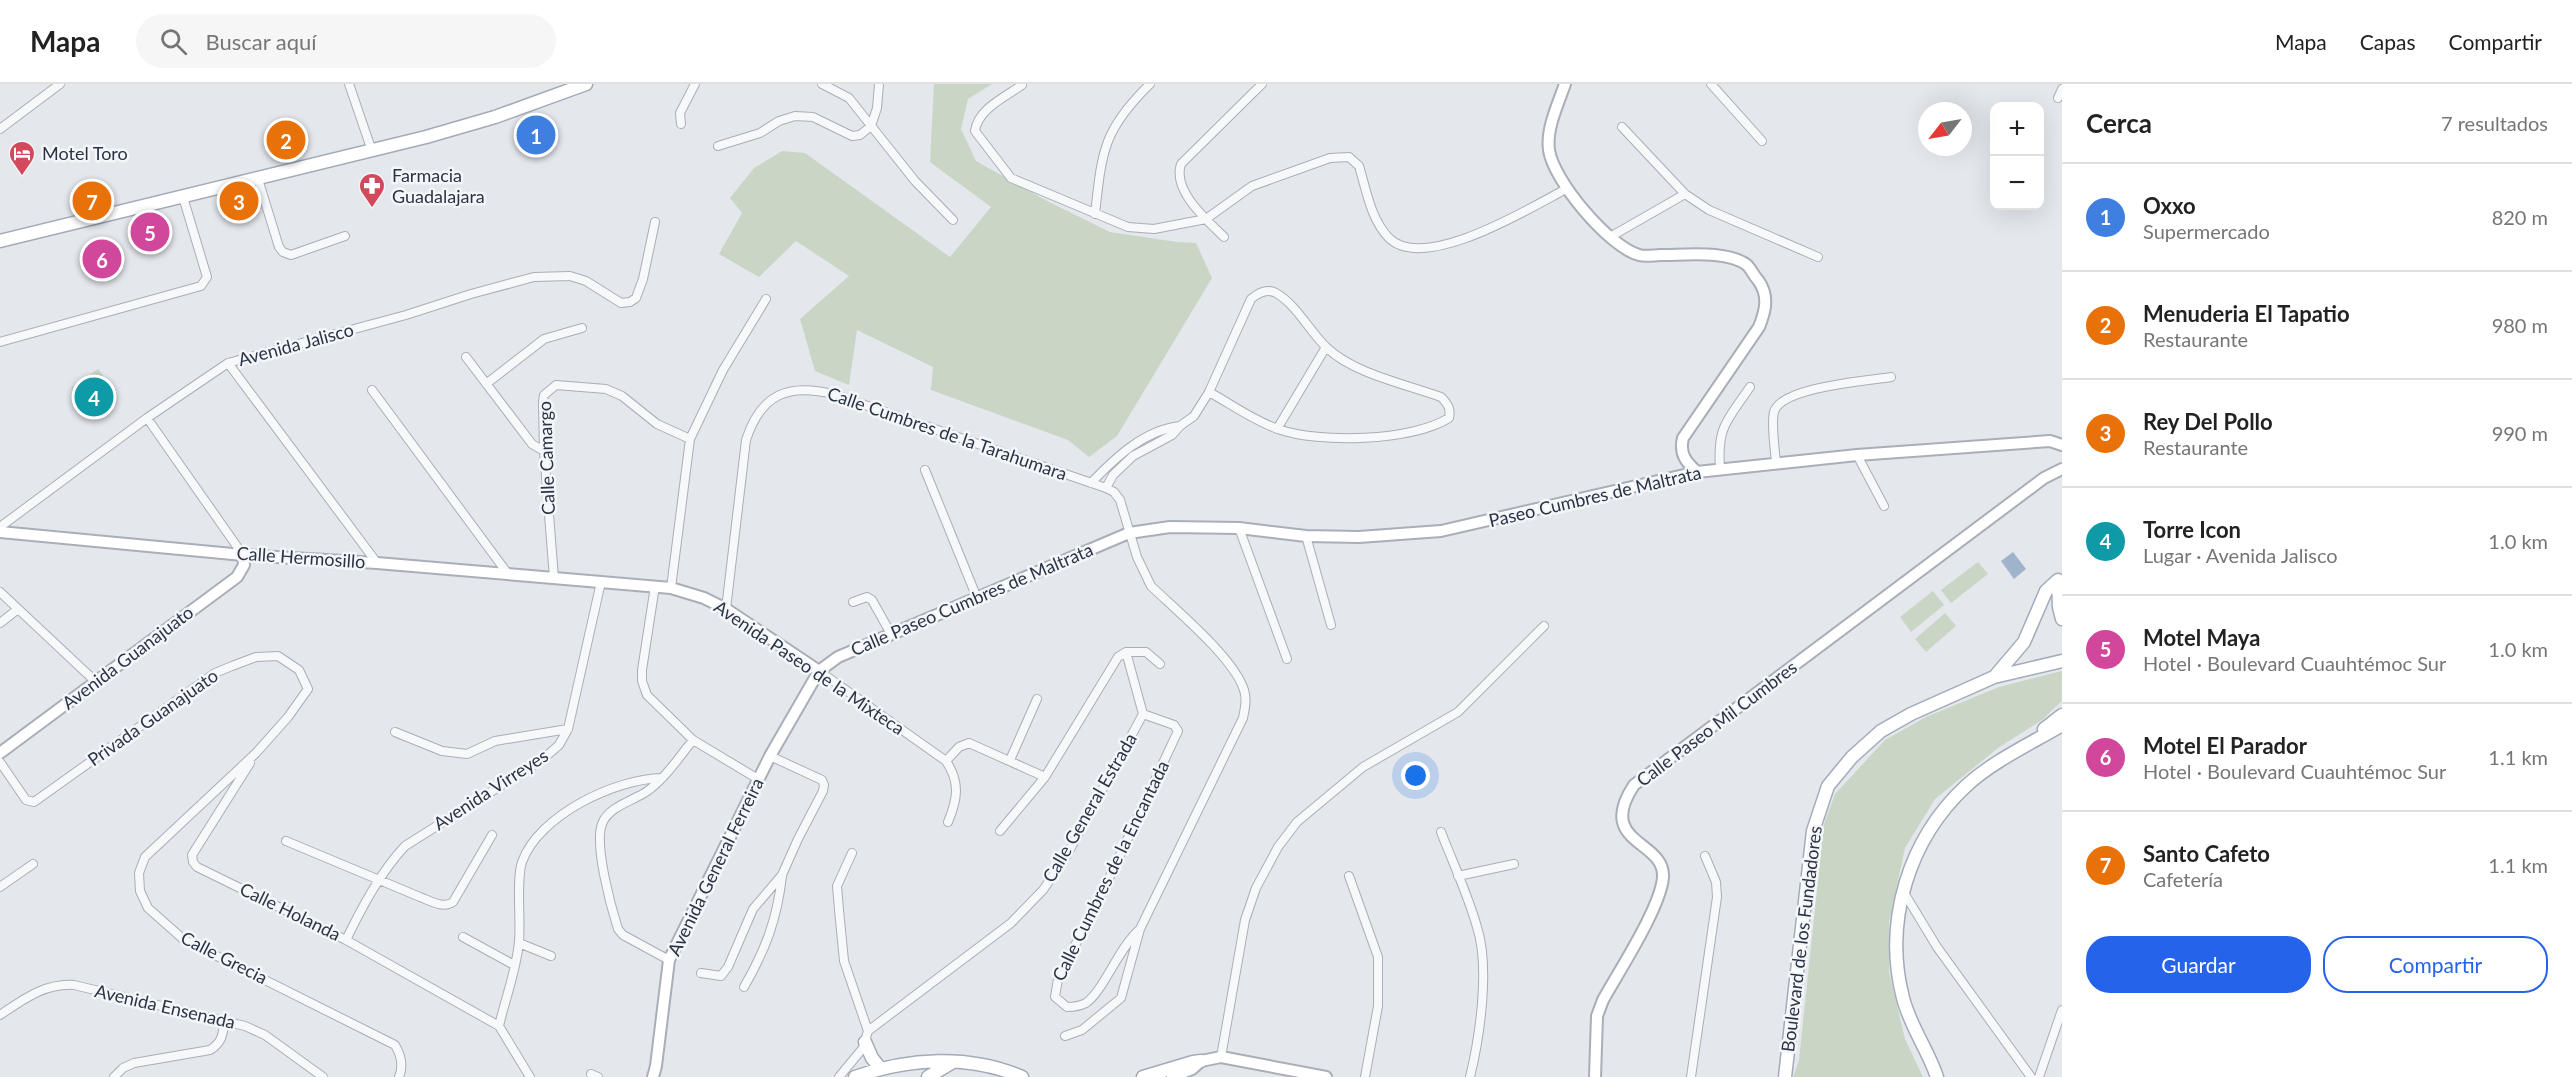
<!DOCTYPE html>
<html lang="es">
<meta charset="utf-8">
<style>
:root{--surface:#fff;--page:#f6f6f6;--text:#222;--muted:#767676;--line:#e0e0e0;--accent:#2563eb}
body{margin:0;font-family:Lato,sans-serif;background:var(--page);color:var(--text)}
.controls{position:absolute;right:18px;top:18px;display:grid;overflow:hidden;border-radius:12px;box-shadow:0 6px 24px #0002}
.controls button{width:54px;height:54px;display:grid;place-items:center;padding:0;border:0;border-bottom:2px solid var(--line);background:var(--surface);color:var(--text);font:30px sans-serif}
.compass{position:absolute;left:1918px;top:18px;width:54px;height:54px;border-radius:50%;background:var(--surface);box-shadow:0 6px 24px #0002;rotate:239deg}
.you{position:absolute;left:1416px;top:692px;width:21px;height:21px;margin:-15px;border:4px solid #fff;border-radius:50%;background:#1a73e8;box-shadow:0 0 0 9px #1a73e833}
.badge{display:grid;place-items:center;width:39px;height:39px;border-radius:50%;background:var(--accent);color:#fff;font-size:20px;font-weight:700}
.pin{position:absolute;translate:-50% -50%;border:3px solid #fff;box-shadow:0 2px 6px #0006}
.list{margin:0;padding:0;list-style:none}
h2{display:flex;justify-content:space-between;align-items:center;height:78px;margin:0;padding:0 24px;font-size:26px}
h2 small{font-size:20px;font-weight:400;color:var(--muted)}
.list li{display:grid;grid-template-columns:39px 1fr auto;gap:18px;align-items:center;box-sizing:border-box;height:108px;padding:0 24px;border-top:2px solid var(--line)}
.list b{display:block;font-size:22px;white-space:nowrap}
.list p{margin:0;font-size:20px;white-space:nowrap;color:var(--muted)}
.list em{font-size:20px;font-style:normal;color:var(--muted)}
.actions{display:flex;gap:12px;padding:18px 24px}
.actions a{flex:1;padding:14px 0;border:2px solid var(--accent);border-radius:24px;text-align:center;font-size:21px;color:var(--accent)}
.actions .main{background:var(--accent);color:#fff}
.icon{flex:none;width:33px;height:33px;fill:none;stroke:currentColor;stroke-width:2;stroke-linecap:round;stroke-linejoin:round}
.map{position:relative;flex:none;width:2062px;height:993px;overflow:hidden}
header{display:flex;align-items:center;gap:36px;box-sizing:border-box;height:84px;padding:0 30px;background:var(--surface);border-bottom:2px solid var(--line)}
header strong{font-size:28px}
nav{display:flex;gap:33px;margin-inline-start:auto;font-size:21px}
.search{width:420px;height:54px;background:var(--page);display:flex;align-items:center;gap:15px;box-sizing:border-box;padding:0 21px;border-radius:33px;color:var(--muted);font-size:22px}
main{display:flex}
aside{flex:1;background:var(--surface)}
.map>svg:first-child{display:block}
.green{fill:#c9d6c5}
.water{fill:#9fb4cc}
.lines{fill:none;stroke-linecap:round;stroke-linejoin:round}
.street-casing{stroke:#a9aeb7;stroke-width:10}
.secondary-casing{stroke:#a9aeb7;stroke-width:14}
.primary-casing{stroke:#a3abb8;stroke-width:15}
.street{stroke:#f7f8fa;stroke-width:8}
.secondary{stroke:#fff;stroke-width:10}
.primary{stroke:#fff;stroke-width:12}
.labels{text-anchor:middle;stroke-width:5;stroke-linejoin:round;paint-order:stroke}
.poi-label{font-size:18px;fill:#2b3445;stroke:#f4f6f9;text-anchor:start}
.street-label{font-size:18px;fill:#2b3445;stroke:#f4f6f9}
</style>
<header>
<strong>Mapa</strong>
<div class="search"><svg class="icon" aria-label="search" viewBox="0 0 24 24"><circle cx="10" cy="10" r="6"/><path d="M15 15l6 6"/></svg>Buscar aquí</div>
<nav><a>Mapa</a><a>Capas</a><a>Compartir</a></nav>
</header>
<main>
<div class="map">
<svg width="2062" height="993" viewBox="0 0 2062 993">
<rect width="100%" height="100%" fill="#e4e7ec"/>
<!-- green -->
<path class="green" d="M934 0H992L968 15 961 45 976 77 1049 118 1110 148 1177 158 1196 159 1212 194 1117 352 1089 373 1068 356 931 306 933 283 857 246 849 301 815 287 800 235 849 192 796 157 759 193 719 170 742 129 730 114 754 84 782 67 805 69 950 173 991 123 930 78Z
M98 285 103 292 75 310 71 304Z
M1978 478 1988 490 1951 519 1941 506Z
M1933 507 1944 521 1911 548 1900 533Z
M1945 529 1956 542 1926 568 1915 555Z
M2062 587V617L2042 636 1998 664 1935 715 1905 764 1889 838V888L1905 955 1923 993H1793L1799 976 1824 740 1835 710 1885 656 1926 633 1999 603Z"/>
<!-- water -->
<path class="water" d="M2013 468 2026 485 2014 495 2001 477Z"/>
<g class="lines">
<defs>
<path id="street" d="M349 0 372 67
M822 0 849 14 915 97 953 136
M1711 0 1762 57
M1022 1C1005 13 978 25 975 47L1011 94 1128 143 1154 145 1206 135 1252 102 1330 74 1349 73 1359 82C1366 105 1371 136 1389 154 1424 189 1530 124 1566 105
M2058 14 2062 5
M681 40 680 29 695 0
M1622 43 1685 110 1709 126 1818 173
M0 45 60 0
M718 62 760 49 779 37 795 32 813 33 852 52 860 51 871 42 877 24 879 0
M258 95 279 163 283 168 291 171 345 152
M1095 130C1102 67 1103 46 1150 0
M1224 153C1207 136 1172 107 1181 80L1262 0
M1610 153 1685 110
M0 258 201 202 207 193 183 113
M466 273 532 360 544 367
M228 279 377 479
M486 300 544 255 582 244
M372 306 508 490
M147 334 243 471
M1277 345 1326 263
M1857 371 1884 422
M1776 379C1775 366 1771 340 1774 328 1781 303 1867 297 1891 293
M1720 385C1717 342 1727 337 1750 303
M925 386 977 514
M1091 399C1115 374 1144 346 1180 342
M1106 404 1113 391 1133 372 1172 351 1180 342 1194 332 1209 308 1251 215C1258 209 1267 204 1276 209 1297 221 1309 247 1327 264 1355 290 1405 300 1441 313 1448 320 1451 325 1449 334 1412 357 1319 360 1278 345 1254 337 1231 320 1209 308
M0 443 147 334 228 279 406 231 471 210 534 193 570 192 586 197 621 219 630 218 636 214 643 195 655 138
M1239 444 1287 575
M1306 452 1331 541
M554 494 544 367 543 318 544 311 556 301 606 305 622 312 657 340 690 355
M655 502 642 586V597L647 611 693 656 758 695
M671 504 690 355 723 286 766 215
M0 508 96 598
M853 518 867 513 872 516 891 550
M726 525 746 356C761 310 788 299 833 310L1106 404 1114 408 1120 416 1137 473 1151 502C1177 527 1234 574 1244 606 1247 615 1245 624 1243 634L1140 845 1121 914 1082 946 1065 952
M0 539 18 525
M1126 568H1146L1160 580
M819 587 946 677C960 698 958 714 948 738
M395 648 442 667 467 670 495 657 568 645
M1010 676 1037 615
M946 677 959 663 969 659 1045 693
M0 678 26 716 34 718 215 589 232 582 256 573 278 572 299 586 308 605 288 633 256 669 145 773 139 789 140 807 148 824 183 855 395 961C401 971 404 981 399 993
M250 679 192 771 193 778 197 783 346 856 499 942
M1441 748C1453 779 1468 811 1477 843 1490 883 1480 952 1470 993
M286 757 420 813C431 817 443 825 453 818L492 751
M1349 792 1378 873V922L1365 993
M1458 792 1514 780
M0 803 33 780
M1903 807 1937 863 2031 993
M1139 846C1118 865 1104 906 1086 919 1080 922 1073 923 1067 923L1055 913 1058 895 1113 786 1178 647 1174 641 1143 630
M463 853 514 881
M346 856C362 823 380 789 405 762L543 675 559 661 568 645 601 498
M519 859 551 872
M669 876 623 851 618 845C611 823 594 761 602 740 608 723 632 717 646 708 665 695 679 673 693 656
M701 889 721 892 728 883 753 825 782 791 798 755 823 707 824 701 822 696 770 672
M744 903C766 865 777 835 782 792
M0 931C24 915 45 899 74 901L245 942 265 951 323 993
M868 947 1011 839 1043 806 1067 771 1143 630 1126 568 1118 573 1045 693 1000 747
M1221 973 1245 836 1256 804 1278 763 1297 738 1363 683 1458 628 1544 542
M591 990 598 993
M114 993 123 984 134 979 210 966C221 959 223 952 224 939
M530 993 499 942C505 915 517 885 519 857 521 836 516 796 522 778 539 731 615 695 662 694
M839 993 863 964 868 947 844 877 839 826 837 802 852 769
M1691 993 1717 813 1716 798 1705 772
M2039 993 2062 926"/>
<path id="secondary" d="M1565 0C1558 20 1546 45 1549 66 1553 96 1609 163 1639 171 1646 173 1654 171 1661 171 1685 171 1728 166 1747 181 1751 185 1754 192 1758 196 1769 211 1766 226 1759 243L1683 354C1679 370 1686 378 1697 388
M0 448 243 471 377 479 671 504 704 514 726 525 819 587
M0 669 237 493 244 481 243 471
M653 993 656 982 669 876 770 672 819 587 838 573 1129 449 1170 443 1239 444 1306 452 1359 453 1441 447 1697 388 1857 371 2050 357 2062 361
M1172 993 1192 985 1201 977 1221 973 1326 993
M1595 993 1597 932 1603 916C1619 887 1661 823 1663 793 1665 756 1595 760 1634 701L2044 394 2062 385"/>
<path id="primary" d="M0 157 426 53 495 33 586 0
M2058 496 2059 523 2062 535
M1996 591 2024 558 2046 507 2058 496
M2044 645 2062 631
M865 958 872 974 881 985
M855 993C908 974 969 970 1022 993
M928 993 951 979
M1143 993 1193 978 1201 977
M1785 993 1813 747 1828 702 1852 673 1881 647 1911 630 1994 593 2062 577
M1937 993C1928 966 1910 942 1903 914 1883 837 1909 755 1966 702 1993 677 2030 660 2062 641"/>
</defs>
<!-- street casing -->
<use href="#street" class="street-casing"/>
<!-- secondary casing -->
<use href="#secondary" class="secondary-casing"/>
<!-- primary casing -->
<use href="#primary" class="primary-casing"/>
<!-- street -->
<use href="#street" class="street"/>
<!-- secondary -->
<use href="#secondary" class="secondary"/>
<!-- primary -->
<use href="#primary" class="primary"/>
</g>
<!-- icons -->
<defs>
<symbol id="hotel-pin" viewBox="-11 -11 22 30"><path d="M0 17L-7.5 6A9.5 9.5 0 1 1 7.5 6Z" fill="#d1495b" stroke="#f4f6f9"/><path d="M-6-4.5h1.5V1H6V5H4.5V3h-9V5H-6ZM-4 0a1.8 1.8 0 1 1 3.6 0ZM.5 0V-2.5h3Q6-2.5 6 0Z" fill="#fff"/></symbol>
<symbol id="pharmacy-pin" viewBox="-11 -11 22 30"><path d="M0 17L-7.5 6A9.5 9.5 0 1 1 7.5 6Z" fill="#d1495b" stroke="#f4f6f9"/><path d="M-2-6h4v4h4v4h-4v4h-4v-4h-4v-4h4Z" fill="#fff"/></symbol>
</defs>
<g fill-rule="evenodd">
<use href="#hotel-pin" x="7" y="55" width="30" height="40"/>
<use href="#pharmacy-pin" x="357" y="87" width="30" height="40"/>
</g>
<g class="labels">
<!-- poi labels -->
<g class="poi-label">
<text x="42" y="76">Motel Toro</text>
<text x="392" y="98">Farmacia<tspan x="392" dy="21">Guadalajara</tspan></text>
</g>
<!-- street labels -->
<g class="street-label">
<text transform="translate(296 261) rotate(-15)" y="6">Avenida Jalisco</text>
<text transform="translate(947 350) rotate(19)" y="6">Calle Cumbres de la Tarahumara</text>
<text transform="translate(547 374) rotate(-92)" y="6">Calle Camargo</text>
<text transform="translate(1595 413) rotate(-13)" y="6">Paseo Cumbres de Maltrata</text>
<text transform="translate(301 474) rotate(4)" y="6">Calle Hermosillo</text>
<text transform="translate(972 516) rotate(-23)" y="6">Calle Paseo Cumbres de Maltrata</text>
<text transform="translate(128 574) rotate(-37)" y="6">Avenida Guanajuato</text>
<text transform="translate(809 584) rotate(34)" y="6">Avenida Paseo de la Mixteca</text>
<text transform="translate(153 634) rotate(-35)" y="6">Privada Guanajuato</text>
<text transform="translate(1717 640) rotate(-37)" y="6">Calle Paseo Mil Cumbres</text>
<text transform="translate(491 706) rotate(-33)" y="6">Avenida Virreyes</text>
<text transform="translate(1090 724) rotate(-60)" y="6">Calle General Estrada</text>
<text transform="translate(716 783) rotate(-64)" y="6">Avenida General Ferreira</text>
<text transform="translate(1111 787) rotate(-64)" y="6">Calle Cumbres de la Encantada</text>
<text transform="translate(290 828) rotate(26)" y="6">Calle Holanda</text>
<text transform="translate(1802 855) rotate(-83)" y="6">Boulevard de los Fundadores</text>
<text transform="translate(224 874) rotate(27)" y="6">Calle Grecia</text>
<text transform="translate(165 923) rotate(13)" y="6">Avenida Ensenada</text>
</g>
</g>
</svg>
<div class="controls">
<button>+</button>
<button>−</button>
</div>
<svg class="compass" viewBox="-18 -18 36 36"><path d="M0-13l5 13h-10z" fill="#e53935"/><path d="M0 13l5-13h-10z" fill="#767676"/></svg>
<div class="you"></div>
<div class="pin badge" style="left:536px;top:51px;background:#3f7fe0">1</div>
<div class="pin badge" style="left:286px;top:56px;background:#e8710a">2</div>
<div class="pin badge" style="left:239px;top:117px;background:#e8710a">3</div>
<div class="pin badge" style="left:94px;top:313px;background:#0f9aa8">4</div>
<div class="pin badge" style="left:150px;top:148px;background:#d1479c">5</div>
<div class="pin badge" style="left:102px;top:175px;background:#d1479c">6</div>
<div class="pin badge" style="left:92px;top:117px;background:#e8710a">7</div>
</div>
<aside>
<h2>Cerca<small>7 resultados</small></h2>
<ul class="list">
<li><span class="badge" style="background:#3f7fe0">1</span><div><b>Oxxo</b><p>Supermercado</p></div><em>820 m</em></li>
<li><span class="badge" style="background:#e8710a">2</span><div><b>Menuderia El Tapatio</b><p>Restaurante</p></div><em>980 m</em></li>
<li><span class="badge" style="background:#e8710a">3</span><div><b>Rey Del Pollo</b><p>Restaurante</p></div><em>990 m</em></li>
<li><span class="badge" style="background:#0f9aa8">4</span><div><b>Torre Icon</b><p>Lugar · Avenida Jalisco</p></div><em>1.0 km</em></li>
<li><span class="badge" style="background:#d1479c">5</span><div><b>Motel Maya</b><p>Hotel · Boulevard Cuauhtémoc Sur</p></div><em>1.0 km</em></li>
<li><span class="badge" style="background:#d1479c">6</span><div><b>Motel El Parador</b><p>Hotel · Boulevard Cuauhtémoc Sur</p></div><em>1.1 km</em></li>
<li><span class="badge" style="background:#e8710a">7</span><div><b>Santo Cafeto</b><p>Cafetería</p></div><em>1.1 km</em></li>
</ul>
<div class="actions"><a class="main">Guardar</a><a>Compartir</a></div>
</aside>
</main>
